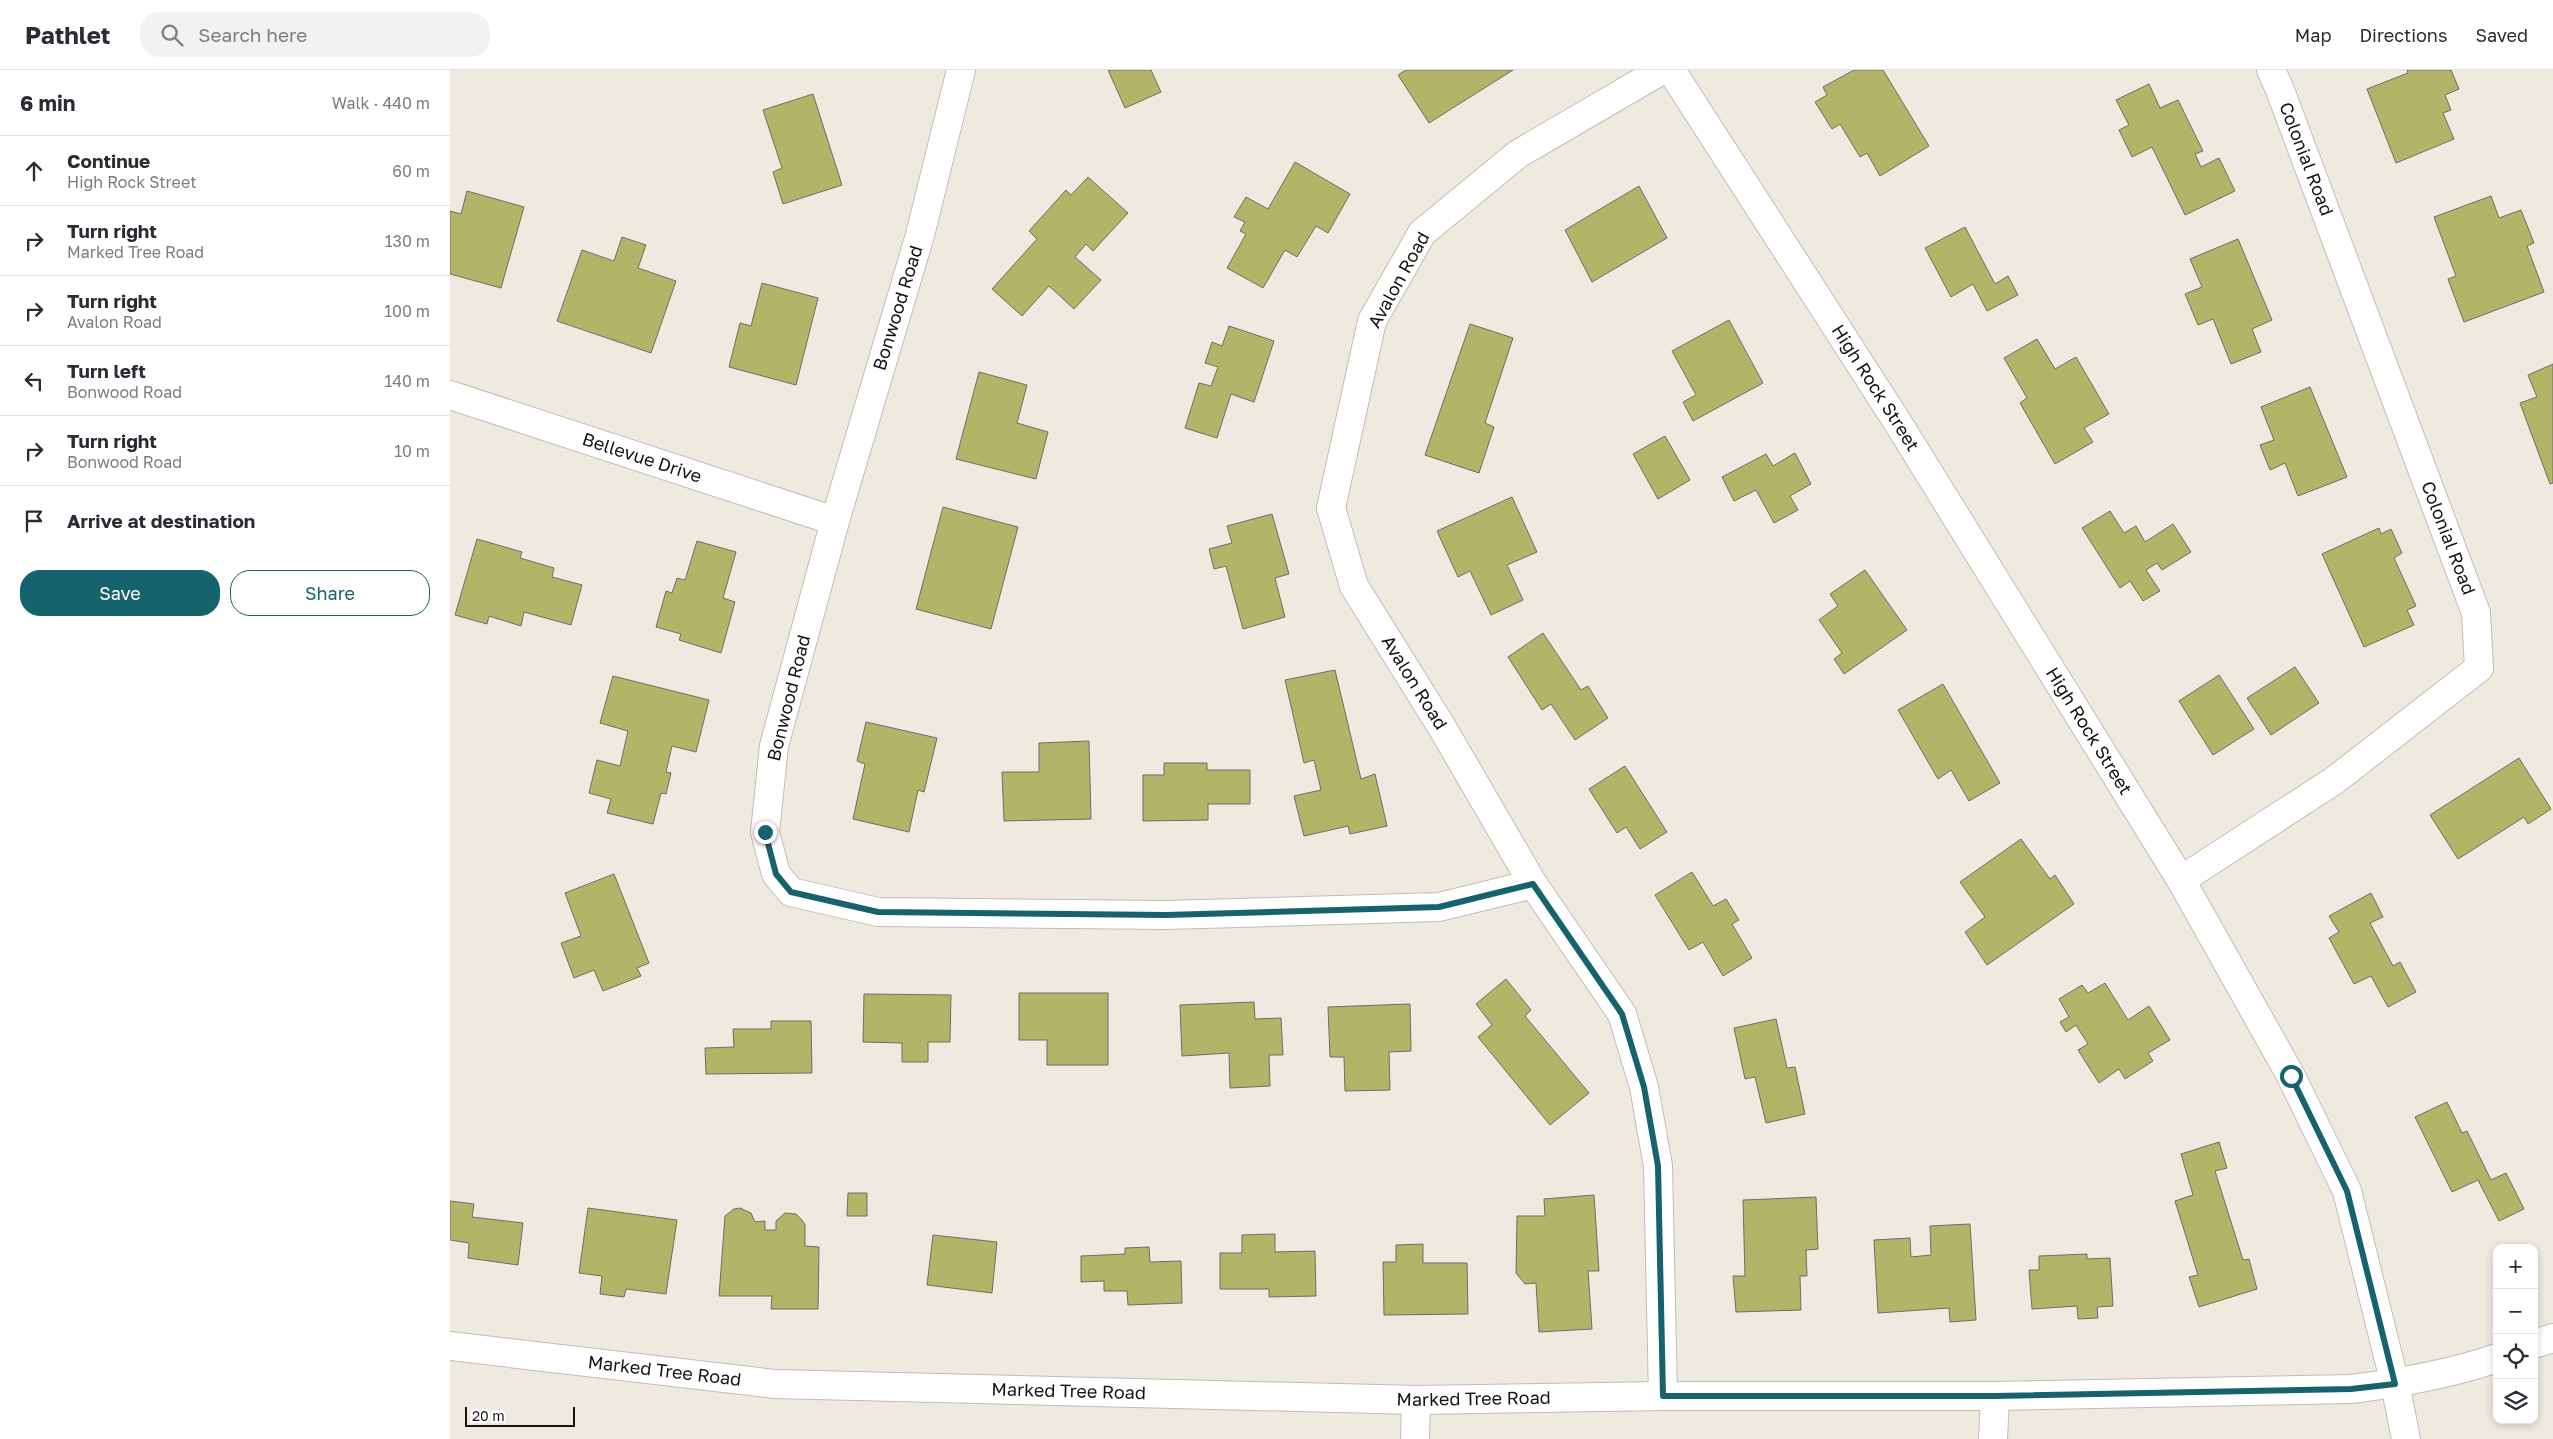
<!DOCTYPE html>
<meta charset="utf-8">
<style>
:root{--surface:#fff;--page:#f2f2f3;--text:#2b2b33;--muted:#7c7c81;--line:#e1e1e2;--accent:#16626d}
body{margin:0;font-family:"Golos Text",sans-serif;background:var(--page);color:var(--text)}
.controls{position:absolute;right:15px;bottom:15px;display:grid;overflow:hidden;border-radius:10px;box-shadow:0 2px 8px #0003}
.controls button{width:45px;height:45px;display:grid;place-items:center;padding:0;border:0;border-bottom:1px solid var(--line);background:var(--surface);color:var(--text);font:25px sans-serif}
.scale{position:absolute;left:15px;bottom:12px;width:110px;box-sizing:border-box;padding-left:5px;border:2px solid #161411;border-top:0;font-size:14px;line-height:18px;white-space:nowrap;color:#161411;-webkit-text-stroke:4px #fff;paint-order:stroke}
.stop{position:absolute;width:15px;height:15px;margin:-11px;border:4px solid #16626d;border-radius:50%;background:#fff}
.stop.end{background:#16626d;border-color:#fff;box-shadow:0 1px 5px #0008}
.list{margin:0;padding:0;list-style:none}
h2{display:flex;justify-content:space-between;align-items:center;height:65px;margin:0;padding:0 20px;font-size:21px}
h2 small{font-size:16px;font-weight:400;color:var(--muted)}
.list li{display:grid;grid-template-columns:32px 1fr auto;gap:15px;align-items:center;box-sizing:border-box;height:70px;padding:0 20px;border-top:1px solid var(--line)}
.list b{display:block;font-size:19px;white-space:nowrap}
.list p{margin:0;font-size:16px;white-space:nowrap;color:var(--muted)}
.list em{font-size:16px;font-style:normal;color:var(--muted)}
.actions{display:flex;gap:10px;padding:15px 20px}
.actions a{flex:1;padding:11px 0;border:1px solid var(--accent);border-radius:20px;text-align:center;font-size:18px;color:var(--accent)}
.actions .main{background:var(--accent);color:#fff}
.icon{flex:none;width:28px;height:28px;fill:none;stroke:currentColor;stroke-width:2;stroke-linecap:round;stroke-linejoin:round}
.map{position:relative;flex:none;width:2103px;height:1369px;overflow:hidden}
header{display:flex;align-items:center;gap:30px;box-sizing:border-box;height:70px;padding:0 25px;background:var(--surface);border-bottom:1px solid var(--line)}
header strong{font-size:24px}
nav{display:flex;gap:28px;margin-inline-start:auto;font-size:18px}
.search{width:350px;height:45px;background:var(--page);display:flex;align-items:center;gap:12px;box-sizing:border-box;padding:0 18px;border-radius:20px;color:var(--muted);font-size:19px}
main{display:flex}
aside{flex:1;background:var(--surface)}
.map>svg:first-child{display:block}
.building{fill:#b2b468;stroke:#6d6e64}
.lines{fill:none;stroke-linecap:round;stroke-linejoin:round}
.street-casing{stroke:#c1bdb3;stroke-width:30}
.secondary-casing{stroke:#c1bdb3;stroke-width:30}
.street{stroke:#fff;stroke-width:28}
.secondary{stroke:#fff;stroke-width:28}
.route{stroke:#16626d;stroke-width:6}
.labels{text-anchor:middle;stroke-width:5;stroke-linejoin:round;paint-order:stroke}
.street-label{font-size:18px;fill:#161411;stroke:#fff}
</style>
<header>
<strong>Pathlet</strong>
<div class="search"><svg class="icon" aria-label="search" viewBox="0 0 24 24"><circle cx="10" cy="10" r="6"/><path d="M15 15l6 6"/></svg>Search here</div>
<nav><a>Map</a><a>Directions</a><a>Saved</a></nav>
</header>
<main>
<aside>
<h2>6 min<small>Walk · 440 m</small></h2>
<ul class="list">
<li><svg class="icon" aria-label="ahead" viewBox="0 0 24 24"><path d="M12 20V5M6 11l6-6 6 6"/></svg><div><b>Continue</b><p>High Rock Street</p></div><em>60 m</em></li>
<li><svg class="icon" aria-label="right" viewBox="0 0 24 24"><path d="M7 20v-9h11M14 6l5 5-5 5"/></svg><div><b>Turn right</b><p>Marked Tree Road</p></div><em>130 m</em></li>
<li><svg class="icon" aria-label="right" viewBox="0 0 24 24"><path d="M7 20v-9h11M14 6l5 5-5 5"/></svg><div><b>Turn right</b><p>Avalon Road</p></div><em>100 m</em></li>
<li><svg class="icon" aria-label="left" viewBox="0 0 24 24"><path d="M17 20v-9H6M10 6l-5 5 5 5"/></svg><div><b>Turn left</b><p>Bonwood Road</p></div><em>140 m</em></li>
<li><svg class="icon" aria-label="right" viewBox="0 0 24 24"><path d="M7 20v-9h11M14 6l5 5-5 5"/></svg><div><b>Turn right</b><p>Bonwood Road</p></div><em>10 m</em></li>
<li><svg class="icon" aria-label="arrive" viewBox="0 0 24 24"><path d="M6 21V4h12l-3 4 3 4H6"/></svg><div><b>Arrive at destination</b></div></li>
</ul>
<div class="actions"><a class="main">Save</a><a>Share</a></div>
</aside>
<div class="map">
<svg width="2103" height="1369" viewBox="0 0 2103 1369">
<rect width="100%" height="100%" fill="#efeadf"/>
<!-- building -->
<path class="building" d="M658 0H701L711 22 675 38Z
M956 0H1063L979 53 948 5Z
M1404 0H1433L1479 76 1430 106 1417 83 1410 87 1390 54 1382 59 1365 32 1377 25 1373 17Z
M1957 0H2001L2009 19 1995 25 2001 40 1993 43 2004 69 1946 93 1917 19 1958 3Z
M1699 14 1710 38 1728 30 1753 81 1745 84 1751 97 1769 88 1785 121 1735 145 1702 77 1682 87 1669 60 1679 55 1666 30Z
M363 24 392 115 333 134 323 102 332 98 313 40Z
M845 92 900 124 878 163 866 156 847 187 835 180 813 218 777 198 796 164 790 161 795 152 784 147 796 127 818 139Z
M638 107 678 143 643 181 636 174 625 187 651 210 624 239 599 216 572 246 542 219 587 169 579 161 616 120 621 125Z
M1189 116 1217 168 1142 212 1115 160Z
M17 121 74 137 51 218 0 204V141L11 144Z
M2041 126 2049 148 2071 140 2084 173 2077 176 2094 222 2014 252 1998 209 2006 206 1984 147Z
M1515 157 1545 214 1558 206 1568 225 1537 241 1523 214 1501 227 1475 178Z
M172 167 196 175 188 198 226 211 201 283 107 251 132 180 164 191Z
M1788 169 1822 250 1802 259 1811 282 1781 294 1763 249 1748 255 1735 224 1752 217 1740 189Z
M312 213 368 228 346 315 279 297 290 253 301 256Z
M1279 250 1313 313 1243 351 1233 332 1246 325 1222 281Z
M1020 254 1063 268 1035 353 1044 357 1029 403 975 385Z
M779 256 824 271 804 332 781 324 767 368 735 358 749 313 761 316 768 297 755 293 762 272 772 276Z
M1587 269 1605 299 1626 287 1659 344 1634 358 1643 372 1605 394 1570 333 1577 328 1554 288Z
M2103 294V413L2100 414 2070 333 2087 327 2078 305Z
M529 302 577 315 567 353 598 362 586 409 506 389Z
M1860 317 1897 407 1848 426 1835 393 1820 400 1810 375 1824 370 1811 337Z
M1215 366 1240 410 1208 429 1183 384Z
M1345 383 1361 414 1340 426 1348 440 1324 453 1306 420 1284 431 1272 407 1316 384 1323 396Z
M1062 427 1087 482 1057 495 1073 530 1041 545 1020 501 1008 507 987 461Z
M493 437 568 457 541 559 466 539Z
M1660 441 1674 463 1686 456 1695 472 1723 454 1741 482 1712 500 1707 493 1696 500 1710 521 1693 531 1680 511 1670 518 1632 458Z
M822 444 839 504 825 508 835 547 793 559 776 496 764 499 759 479 782 473 777 456Z
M1929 458 1931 464 1941 459 1952 483 1944 488 1966 536 1957 540 1964 555 1914 577 1872 484Z
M27 469 72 482 70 488 104 498 102 507 132 515 121 555 74 542 71 556 39 546 37 554 5 545Z
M247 471 286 482 273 528 285 532 271 583 229 570 231 564 206 557 216 521 222 523 227 508 235 510Z
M1415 500 1457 560 1394 604 1384 589 1392 583 1369 550 1388 536 1380 524Z
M1093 563 1131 620 1138 616 1158 648 1125 670 1101 634 1092 640 1058 587Z
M1845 597 1869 633 1821 665 1797 628Z
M885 600 911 709 925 704 937 756 900 764 898 756 854 766 844 726 871 720 864 690 854 693 835 610Z
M1769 605 1804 659 1763 685 1729 631Z
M163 606 259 630 246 682 222 676 216 702 221 703 216 724 211 723 203 754 157 743 161 729 139 723 147 690 170 696 178 661 150 653Z
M1493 614 1550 713 1519 731 1501 700 1488 709 1448 640Z
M416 652 487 668 474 722 468 720 459 762 403 749 415 694 407 691Z
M639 671 641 749 554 751 552 702H589V673Z
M2069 688 2101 739 2078 754 2074 747 2008 789 1980 745Z
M714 693H757V700H800V734H758V750L693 751V705H714Z
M1175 696 1217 762 1190 779 1176 757 1167 763 1139 719Z
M1571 769 1600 809 1605 805 1624 834 1537 895 1515 862 1535 847 1510 812Z
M1242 802 1263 836 1276 829 1289 850 1282 854 1302 888 1273 906 1253 872 1239 880 1205 825Z
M164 804 199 893 187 898 191 906 153 921 144 900 124 908 111 873 131 866 115 823Z
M1921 823 1933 847 1920 853 1943 896 1950 892 1966 922 1938 937 1921 906 1904 914 1879 868 1889 862 1879 846Z
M1056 909 1081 940 1075 946 1139 1023 1100 1055 1028 967 1042 955 1026 934Z
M1655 913 1678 950 1699 936 1720 970 1698 983 1703 991 1675 1009 1669 999 1649 1013 1628 980 1638 974 1626 955 1616 962 1610 952 1619 947 1609 929 1632 915 1638 923Z
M569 923H658V995H597V970H569Z
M414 924 501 925 500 972H478V992H452V973L413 972Z
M804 932 805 949 831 948 833 985H819L820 1016 780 1018 779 983 732 986 730 935Z
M960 934 961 981 939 982 940 1020 895 1021 894 987H880L878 937Z
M1326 949 1337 998 1345 997 1355 1044 1316 1053 1305 1007 1295 1009 1284 958Z
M321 951H361L362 1003 256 1004 255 978 284 977 283 959H321Z
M1997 1032 2012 1063 2017 1061 2041 1110 2056 1103 2074 1139 2049 1151 2028 1110 2002 1122 1965 1047Z
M1769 1072 1777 1098 1765 1101 1793 1190 1799 1189 1807 1219 1749 1237 1739 1207 1748 1205 1725 1131 1743 1125 1731 1084Z
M398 1123H417V1146H397Z
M1144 1125 1149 1201H1138L1142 1259 1089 1262 1086 1213 1075 1214 1066 1203 1067 1146H1095L1094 1129Z
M1366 1127 1368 1179 1356 1180 1357 1206H1350L1351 1240 1286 1242 1283 1206H1295L1293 1130Z
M0 1131 24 1134 22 1147 73 1153 68 1195 18 1188 19 1173 0 1170Z
M138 1138 227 1150 216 1224 176 1219 174 1227 150 1224 152 1206 129 1203Z
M290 1138 301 1143 305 1152 315 1151V1160H326V1151L335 1143 346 1144 352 1150 355 1155V1176L369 1177 368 1239H321L322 1226H269L275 1146 284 1139Z
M1520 1154 1526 1250 1500 1252 1499 1238 1428 1243 1424 1170 1460 1168 1461 1187 1481 1185 1480 1156Z
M825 1164V1182L865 1181 866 1226 819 1227V1219H770V1183H792V1165Z
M483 1165 547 1172 542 1223 477 1215Z
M973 1174V1193H1017L1018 1244 934 1245 933 1192H946V1175Z
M699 1177 700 1192 731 1191 732 1233 678 1235 677 1221H654V1211L631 1212V1186L675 1184V1178Z
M1637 1184V1189L1660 1188 1663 1236 1647 1237 1648 1248 1628 1249 1627 1236 1582 1239 1579 1200H1589V1186Z"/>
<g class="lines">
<defs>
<g id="street">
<path d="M511 0 470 165 385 451 324 676 315 762 326 804 341 822 428 842 716 845 989 837 1083 814"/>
<path id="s1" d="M1212 0 1068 84 972 163 922 251 881 438 904 516 993 659 1083 814 1172 944 1194 1017 1208 1096 1213 1326"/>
<path id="s2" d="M0 325 385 451"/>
<path d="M1731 810 1885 710 2029 598 2026 543 1830 20 1821 0"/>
<path d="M965 1369 966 1330"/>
<path d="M1543 1369 1545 1326"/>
</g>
<g id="secondary">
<path id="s3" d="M1221 0 1448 353 1731 810 1841 1006 1897 1121 1945 1314 1956 1369"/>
<path d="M2084 1274 2103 1268"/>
<path id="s4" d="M0 1276 325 1314 966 1330 1213 1326H1545L1901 1319C1950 1313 2000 1304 2047 1288"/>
</g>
</defs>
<!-- street casing -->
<use href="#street" class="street-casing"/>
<!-- secondary casing -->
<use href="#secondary" class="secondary-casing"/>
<!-- street -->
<use href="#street" class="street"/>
<!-- secondary -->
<use href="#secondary" class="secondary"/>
</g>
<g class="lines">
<!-- route -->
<path class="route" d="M315 762 326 804 341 822 428 842 716 845 989 837 1083 814 1172 944 1194 1017 1208 1096 1213 1326H1545L1901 1319 1945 1314 1897 1121 1841 1006"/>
</g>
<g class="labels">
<!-- street labels -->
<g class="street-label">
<text transform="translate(1856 89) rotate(69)" y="6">Colonial Road</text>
<text transform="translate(949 210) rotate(-61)" y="6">Avalon Road</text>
<text transform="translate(448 238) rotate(-73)" y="6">Bonwood Road</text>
<text dy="6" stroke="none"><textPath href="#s3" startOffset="378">High Rock Street</textPath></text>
<text dy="6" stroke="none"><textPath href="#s2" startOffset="202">Bellevue Drive</textPath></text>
<text transform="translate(1998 468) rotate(69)" y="6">Colonial Road</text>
<text dy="6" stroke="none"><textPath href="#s1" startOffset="779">Avalon Road</textPath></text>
<text transform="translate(339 628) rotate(-76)" y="6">Bonwood Road</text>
<text dy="6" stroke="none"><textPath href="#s3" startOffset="782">High Rock Street</textPath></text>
<text dy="6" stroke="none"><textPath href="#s4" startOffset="216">Marked Tree Road</textPath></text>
<text dy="6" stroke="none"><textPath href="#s4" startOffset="621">Marked Tree Road</textPath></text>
<text dy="6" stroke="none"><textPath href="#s4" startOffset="1026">Marked Tree Road</textPath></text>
</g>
</g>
</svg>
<div class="controls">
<button>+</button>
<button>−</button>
<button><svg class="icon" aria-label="locate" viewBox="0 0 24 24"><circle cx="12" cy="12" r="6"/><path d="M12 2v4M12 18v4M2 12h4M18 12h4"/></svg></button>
<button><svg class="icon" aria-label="layers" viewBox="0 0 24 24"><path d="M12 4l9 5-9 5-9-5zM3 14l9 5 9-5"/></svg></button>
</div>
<div class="scale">20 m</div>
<div class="stop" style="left:1841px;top:1006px"></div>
<div class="stop end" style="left:315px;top:762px"></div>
</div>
</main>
